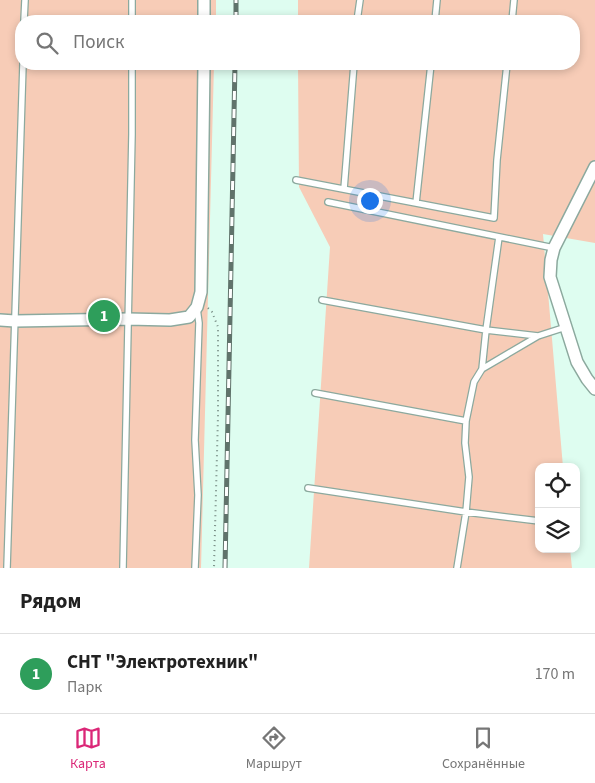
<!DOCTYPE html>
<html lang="ru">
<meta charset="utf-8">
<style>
:root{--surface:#fff;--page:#f2f2f2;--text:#222;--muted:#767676;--line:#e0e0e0;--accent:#db2777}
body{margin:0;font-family:"Source Sans 3",sans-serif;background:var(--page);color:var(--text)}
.controls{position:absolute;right:15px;bottom:15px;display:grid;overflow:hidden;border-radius:10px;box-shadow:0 2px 8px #0003}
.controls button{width:45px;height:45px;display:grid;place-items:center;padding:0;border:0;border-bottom:1px solid var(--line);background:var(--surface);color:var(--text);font:25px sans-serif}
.you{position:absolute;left:369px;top:200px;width:18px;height:18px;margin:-12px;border:4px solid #fff;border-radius:50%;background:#1a73e8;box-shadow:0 0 0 8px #1a73e833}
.badge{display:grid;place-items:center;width:32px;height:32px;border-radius:50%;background:var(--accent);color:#fff;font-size:16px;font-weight:700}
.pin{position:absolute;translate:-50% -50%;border:2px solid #fff;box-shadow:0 1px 5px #0006}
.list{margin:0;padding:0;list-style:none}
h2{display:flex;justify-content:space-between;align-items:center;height:65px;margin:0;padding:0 20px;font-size:21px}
h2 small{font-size:16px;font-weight:400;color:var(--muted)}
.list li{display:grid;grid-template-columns:32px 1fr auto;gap:15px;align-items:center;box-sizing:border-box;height:80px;padding:0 20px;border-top:1px solid var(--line)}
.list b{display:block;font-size:19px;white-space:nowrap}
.list p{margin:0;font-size:16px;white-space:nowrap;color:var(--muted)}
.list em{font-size:16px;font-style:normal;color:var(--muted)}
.icon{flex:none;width:28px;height:28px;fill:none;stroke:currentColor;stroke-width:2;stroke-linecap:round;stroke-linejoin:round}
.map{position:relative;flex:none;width:595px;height:568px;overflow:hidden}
.search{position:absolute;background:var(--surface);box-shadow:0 2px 8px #0003;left:15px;right:15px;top:15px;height:55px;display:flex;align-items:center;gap:12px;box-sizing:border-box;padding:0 18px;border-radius:20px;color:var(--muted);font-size:19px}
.sheet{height:145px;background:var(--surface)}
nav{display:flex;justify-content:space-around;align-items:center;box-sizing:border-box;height:70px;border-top:1px solid var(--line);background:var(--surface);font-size:14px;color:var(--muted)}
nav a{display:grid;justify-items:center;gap:2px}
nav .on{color:var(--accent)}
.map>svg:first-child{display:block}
.green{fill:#f7ccb7}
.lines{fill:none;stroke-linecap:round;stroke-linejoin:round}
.service-casing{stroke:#8ca99e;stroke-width:8}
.minor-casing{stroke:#8ca99e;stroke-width:14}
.path{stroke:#70847c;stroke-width:2;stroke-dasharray:1 4;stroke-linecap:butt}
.service{stroke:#fff;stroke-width:5.5}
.minor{stroke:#fff;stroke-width:11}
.rail-casing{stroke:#60736b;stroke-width:5}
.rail{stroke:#fff;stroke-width:3;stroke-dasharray:9;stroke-linecap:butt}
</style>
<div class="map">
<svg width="595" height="568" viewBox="0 0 595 568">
<rect width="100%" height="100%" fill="#defdf0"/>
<!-- green -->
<path class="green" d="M0 0H216V21H21V64H214L201 568H0Z
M298 0H595V243L543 234 563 467H539V549H570L572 568H309L330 247 299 187 298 64H574V21H298Z"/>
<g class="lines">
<defs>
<path id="service" d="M132 0V21
M24 21 25 0
M357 21 360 0
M435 21 437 0
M512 21 514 0
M296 180 494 218 497 160 507 64
M344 189 354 64
M328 202 554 248
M416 203 431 64
M322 300 486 330 538 336
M482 369 486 330 499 237
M315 393 466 421
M308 488 466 512 539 521
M7 568 23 64
M123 568 132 134V64
M195 568 198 495 195 440 199 323 197 308
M457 568 466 512 469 477 465 443 466 421 474 382 482 369 538 336 566 327"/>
<path id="minor" d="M204 0V21
M595 167 554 248 551 260 550 277 577 362 587 379 595 389
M0 320 15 321 128 319 170 320 189 317 197 307 201 292 204 64"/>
</defs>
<!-- service casing -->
<use href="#service" class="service-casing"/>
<!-- minor casing -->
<use href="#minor" class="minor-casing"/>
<!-- path -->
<path class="path" d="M208 308 212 312 218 327V415L214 568"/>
<!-- service -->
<use href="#service" class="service"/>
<!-- minor -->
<use href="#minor" class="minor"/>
<defs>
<path id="rail" d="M236 21V0
M225 568 235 64"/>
</defs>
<!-- rail casing -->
<use href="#rail" class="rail-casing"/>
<!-- rail -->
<use href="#rail" class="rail"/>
</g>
</svg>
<div class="controls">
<button><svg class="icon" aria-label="locate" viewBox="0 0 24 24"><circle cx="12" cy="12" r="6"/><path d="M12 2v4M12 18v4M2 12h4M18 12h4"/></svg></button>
<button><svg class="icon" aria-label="layers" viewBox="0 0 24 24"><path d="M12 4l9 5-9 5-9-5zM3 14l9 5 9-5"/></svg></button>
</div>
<div class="you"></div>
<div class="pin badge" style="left:104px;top:316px;background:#2e9e5b">1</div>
<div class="search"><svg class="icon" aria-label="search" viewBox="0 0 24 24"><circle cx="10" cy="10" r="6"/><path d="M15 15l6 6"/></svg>Поиск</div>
</div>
<section class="sheet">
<h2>Рядом<small></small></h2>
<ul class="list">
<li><span class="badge" style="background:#2e9e5b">1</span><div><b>СНТ &quot;Электротехник&quot;</b><p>Парк</p></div><em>170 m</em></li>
</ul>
</section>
<nav>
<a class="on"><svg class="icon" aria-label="map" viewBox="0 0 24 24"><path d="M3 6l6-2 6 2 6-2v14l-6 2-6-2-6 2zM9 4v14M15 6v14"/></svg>Карта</a>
<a><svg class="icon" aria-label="directions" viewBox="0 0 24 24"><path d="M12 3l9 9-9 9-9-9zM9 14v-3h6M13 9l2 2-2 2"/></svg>Маршрут</a>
<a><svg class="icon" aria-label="saved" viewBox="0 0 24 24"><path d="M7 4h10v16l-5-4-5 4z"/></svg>Сохранённые</a>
</nav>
